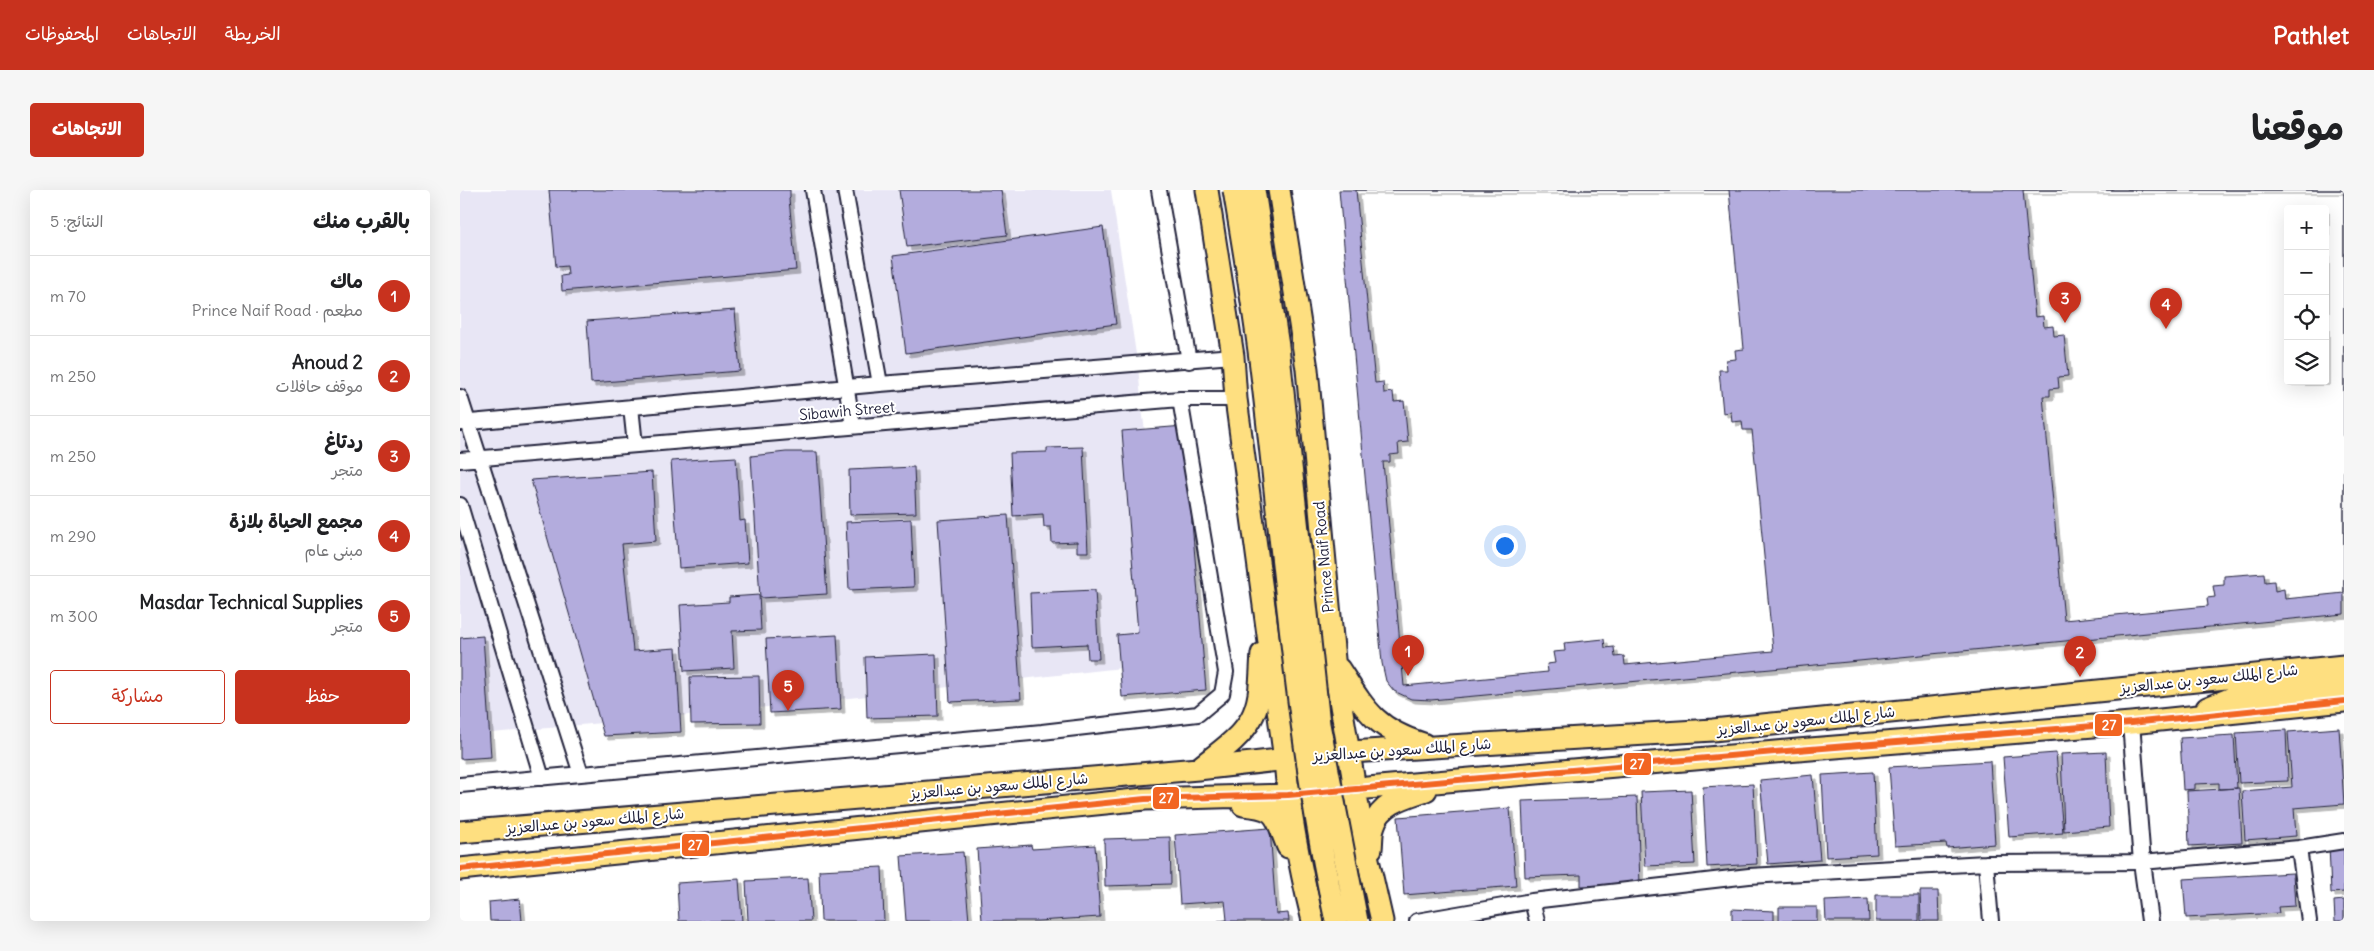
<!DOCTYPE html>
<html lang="ar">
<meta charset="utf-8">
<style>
:root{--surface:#fff;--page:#f6f6f6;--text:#202124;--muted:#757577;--line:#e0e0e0;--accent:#c8321e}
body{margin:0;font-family:Delius,"Playpen Sans Arabic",sans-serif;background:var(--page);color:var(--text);direction:rtl}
.controls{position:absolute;right:15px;top:15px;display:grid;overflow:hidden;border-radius:5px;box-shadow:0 5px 20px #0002}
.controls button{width:45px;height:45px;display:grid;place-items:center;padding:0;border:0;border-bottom:1px solid var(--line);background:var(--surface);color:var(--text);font:25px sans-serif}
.you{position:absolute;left:1044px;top:355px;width:18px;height:18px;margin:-12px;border:4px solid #fff;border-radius:50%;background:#1a73e8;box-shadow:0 0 0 8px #1a73e833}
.badge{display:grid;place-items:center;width:32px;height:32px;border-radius:50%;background:var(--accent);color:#fff;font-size:16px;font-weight:700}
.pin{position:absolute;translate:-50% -41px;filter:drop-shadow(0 1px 2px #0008)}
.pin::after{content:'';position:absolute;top:26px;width:18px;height:15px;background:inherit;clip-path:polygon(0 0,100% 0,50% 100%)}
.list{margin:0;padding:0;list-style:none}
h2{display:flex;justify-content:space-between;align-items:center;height:65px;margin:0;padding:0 20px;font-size:21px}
h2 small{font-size:16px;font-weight:400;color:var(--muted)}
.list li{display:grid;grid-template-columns:32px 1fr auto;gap:15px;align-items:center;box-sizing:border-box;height:80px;padding:0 20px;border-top:1px solid var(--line)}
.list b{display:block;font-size:19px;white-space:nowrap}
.list p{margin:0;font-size:16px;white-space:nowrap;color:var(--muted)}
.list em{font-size:16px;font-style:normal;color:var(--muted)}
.actions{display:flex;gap:10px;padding:15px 20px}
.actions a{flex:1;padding:11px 0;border:1px solid var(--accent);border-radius:5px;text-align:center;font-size:18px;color:var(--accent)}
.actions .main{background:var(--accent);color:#fff}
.icon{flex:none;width:28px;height:28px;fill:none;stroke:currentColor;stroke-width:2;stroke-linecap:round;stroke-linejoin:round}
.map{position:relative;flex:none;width:1884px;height:731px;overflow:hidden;direction:ltr;border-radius:5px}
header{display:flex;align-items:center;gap:30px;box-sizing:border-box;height:70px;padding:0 25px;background:var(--accent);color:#fff}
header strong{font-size:24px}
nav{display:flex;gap:28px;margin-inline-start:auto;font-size:18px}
.intro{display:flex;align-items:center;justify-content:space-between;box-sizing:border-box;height:120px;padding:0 30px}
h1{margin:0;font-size:35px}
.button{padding:12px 22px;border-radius:5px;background:var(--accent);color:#fff;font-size:18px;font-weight:700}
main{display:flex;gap:30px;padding:0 30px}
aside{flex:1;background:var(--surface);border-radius:5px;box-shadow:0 5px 20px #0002}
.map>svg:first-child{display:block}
.built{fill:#e8e6f5}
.building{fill:#b3acdd;stroke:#22223b;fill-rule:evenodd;filter:url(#shadow)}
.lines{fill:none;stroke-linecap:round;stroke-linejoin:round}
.minor-casing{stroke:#22223b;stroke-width:18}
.tertiary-casing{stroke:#22223b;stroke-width:20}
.primary-casing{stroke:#22223b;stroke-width:25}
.minor{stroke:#fff;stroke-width:14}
.tertiary{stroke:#fff;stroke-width:16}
.primary{stroke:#fedf80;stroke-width:21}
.primary-bridge-casing{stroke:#22223b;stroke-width:25;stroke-linecap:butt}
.primary-bridge{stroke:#fedf80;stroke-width:21}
.bus-1-casing{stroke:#fff;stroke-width:10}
.bus-1{stroke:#f26522;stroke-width:6}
.labels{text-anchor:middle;stroke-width:4;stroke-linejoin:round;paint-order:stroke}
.street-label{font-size:15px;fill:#22223b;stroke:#fff}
.line-badge{stroke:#fff;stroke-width:2}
.badge-label{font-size:14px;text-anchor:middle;font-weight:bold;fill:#fff}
</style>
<header>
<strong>Pathlet</strong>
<nav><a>الخريطة</a><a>الاتجاهات</a><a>المحفوظات</a></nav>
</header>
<div class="intro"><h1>موقعنا</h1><a class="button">الاتجاهات</a></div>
<main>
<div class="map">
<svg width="1884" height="731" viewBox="0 0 1884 731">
<defs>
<filter id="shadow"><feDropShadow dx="4" dy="4" stdDeviation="0" flood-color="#0004"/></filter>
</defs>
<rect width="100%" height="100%" fill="#fff"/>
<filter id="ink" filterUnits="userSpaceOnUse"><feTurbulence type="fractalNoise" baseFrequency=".02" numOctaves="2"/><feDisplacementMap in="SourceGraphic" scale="10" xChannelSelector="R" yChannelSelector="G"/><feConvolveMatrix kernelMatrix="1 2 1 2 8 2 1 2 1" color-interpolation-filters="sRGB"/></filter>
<g filter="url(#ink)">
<!-- built -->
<path class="built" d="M0 0H651L678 177 682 219 716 472 271 521 0 546Z"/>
<!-- building -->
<path class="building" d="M89 0H330V8L329 9 336 80 102 101 101 86 108 85 107 76 96 77Z
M439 0H541L547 45 447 57Z
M879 0H1884V424L1399 471 971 510 951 509 934 501 926 491 922 473ZM1828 19H1865V191H1828Z
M896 0H1269L1284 159 1275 160 1276 169 1266 170 1267 180H1259L1263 223 1271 222 1272 232 1282 231 1283 240H1292L1313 461 1165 475 1164 466 1155 467 1154 457 1145 458 1144 449 1104 453 1105 461 1093 462 1095 473 1087 474 1088 482 944 496 923 272H930V265L939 264 938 253 948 252 944 211 934 212 933 202 924 203 923 192 915 193Z
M1563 0H1884V403L1825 409 1824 399 1815 401 1814 391 1805 392 1804 383 1764 386V395L1753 396 1755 407 1747 408 1748 416 1604 430 1583 206H1590V199L1599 198 1598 187 1608 186 1604 145 1594 146 1593 136 1584 137 1583 126 1575 127ZM1828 19H1865V191H1828Z
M643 37 656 134 446 163 433 66Z
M275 120 280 181 131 193 127 131Z
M724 236 746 500 662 507 657 445 678 443 662 241Z
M623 257 628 362H617V352L592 353 591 337H584L583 324 553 326 550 263 587 262V258Z
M326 262H357L367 404 300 408 291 266Z
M276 267 280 331 285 330 288 373 219 378 211 271Z
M454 277 456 323 390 325 389 280Z
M192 282 196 351 162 354 173 461 216 458 221 542 144 546 71 290Z
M548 325 561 509 490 512 478 330Z
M451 329 454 397 389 400 386 332Z
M635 400 639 469H628L627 454 572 457 570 403Z
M299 405 301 440 272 441 274 478 224 481 220 415 269 412V407Z
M377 445 381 519 310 523 306 449Z
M23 446 31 567 0 569V448Z
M476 464 478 526 407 528 405 467Z
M299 486 300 533 231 534 230 487Z
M1879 538 1884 614 1834 618 1836 646 1785 650 1782 601 1832 597 1828 542Z
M1826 540 1828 591 1779 593 1776 543Z
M1774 545 1777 598 1759 599V593L1735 594V599L1723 600 1720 548Z
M1646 562 1649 637 1604 641 1601 564Z
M1596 563 1603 643 1549 647 1543 567Z
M1530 571 1535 654 1487 658 1486 653 1435 656 1429 577Z
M1413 582 1417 664 1366 667 1362 585Z
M1353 585 1360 670 1308 674 1300 590Z
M1293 594 1297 674 1247 677 1243 597Z
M1779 598 1782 653 1729 656 1727 601Z
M1231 600 1235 674 1185 676 1181 602Z
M1177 607 1180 694 1121 696V685L1065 687 1062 611Z
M1050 618 1056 696 944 705 938 627Z
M810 638 816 724 828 723 829 731H758L767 730 765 711 720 714 715 645Z
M710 647 711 694 645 696 644 649Z
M1884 654V702L1871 703 1869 655Z
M571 655 572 659 635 655 640 727 578 731H522L517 659Z
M503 662 509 731H446L441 666Z
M422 677 424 731H361L359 680Z
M1833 683 1835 716 1818 717 1819 723 1726 728 1723 689Z
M348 688 351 731H288L286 691Z
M279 689 282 731H219L217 693Z
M1460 701H1478L1479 731H1461Z
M1416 705H1459V731H1416Z
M60 709 62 731H30L29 712Z
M1408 709 1409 731H1366L1365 711Z
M1884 710V731H1875L1874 711Z
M1319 717H1357V731H1319Z
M1272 719 1314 721V731H1272Z"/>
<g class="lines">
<defs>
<path id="minor" d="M353 0 393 236
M385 0 420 194
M699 0 729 171
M0 207 121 584
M171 217 175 255
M0 233 420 194 773 166
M0 270 720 209H776
M0 315 82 588
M0 595 582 542 738 524 762 504 766 482 720 209
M1526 673 1531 731
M1072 711 1077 731
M957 731 1072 711 1289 686 1526 673 1682 672 1839 658
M1849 731 1839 658 1884 651"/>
<path id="tertiary" d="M1671 533 1682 672 1690 731"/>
<path id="primary" d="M747 0 773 166 776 209 825 570C829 624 840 678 853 731
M819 0 847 179 875 480 904 652 922 731
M879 479C905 519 915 539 963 554
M1747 518 1792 500 1884 492
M738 579C755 565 780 549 791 529 802 510 800 485 802 464
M783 615C819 618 815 626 828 657
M0 642 738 579 890 562 1253 540 1884 476
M911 659C912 652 911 642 914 635 921 613 946 607 966 600
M0 679 685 609 828 605 1338 560 1671 533 1884 511"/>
</defs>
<!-- minor casing -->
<use href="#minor" class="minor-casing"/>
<!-- tertiary casing -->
<use href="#tertiary" class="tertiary-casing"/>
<!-- primary casing -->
<use href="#primary" class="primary-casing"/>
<!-- minor -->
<use href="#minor" class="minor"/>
<!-- tertiary -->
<use href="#tertiary" class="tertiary"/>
<!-- primary -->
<use href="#primary" class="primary"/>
<defs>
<path id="primary-bridge" d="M774 0C783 54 792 107 799 161 823 351 835 543 876 731
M794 0 818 156 859 534 897 731"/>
</defs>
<!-- primary-bridge casing -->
<use href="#primary-bridge" class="primary-bridge-casing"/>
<!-- primary-bridge -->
<use href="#primary-bridge" class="primary-bridge"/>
<defs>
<path id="bus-1" d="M0 679 685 609 828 605 1338 560 1671 533 1884 511"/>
</defs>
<!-- bus-1 casing -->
<use href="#bus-1" class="bus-1-casing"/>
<!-- bus-1 -->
<use href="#bus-1" class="bus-1"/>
</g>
</g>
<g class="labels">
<!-- street labels -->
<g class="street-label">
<text transform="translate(387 221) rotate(-5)" y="5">Sibawih Street</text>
<text transform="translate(864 367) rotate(-95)" y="5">Prince Naif Road</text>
<text transform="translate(1749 489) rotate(-6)" y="5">شارع الملك سعود بن عبدالعزيز</text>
<text transform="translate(1346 531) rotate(-6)" y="5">شارع الملك سعود بن عبدالعزيز</text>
<text transform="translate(942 560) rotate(-4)" y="5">شارع الملك سعود بن عبدالعزيز</text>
<text transform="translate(539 596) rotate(-5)" y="5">شارع الملك سعود بن عبدالعزيز</text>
<text transform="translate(135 631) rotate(-5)" y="5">شارع الملك سعود بن عبدالعزيز</text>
</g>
</g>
<g class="line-badge">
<rect x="1634" y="523" width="29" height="24" rx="5" fill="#f26522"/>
<rect x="1163" y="562" width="29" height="24" rx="5" fill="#f26522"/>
<rect x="692" y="596" width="28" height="24" rx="5" fill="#f26522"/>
<rect x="221" y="643" width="29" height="24" rx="5" fill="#f26522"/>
</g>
<g class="badge-label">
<text x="1649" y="540">27</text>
<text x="1177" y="579">27</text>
<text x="706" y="613">27</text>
<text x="235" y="660">27</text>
</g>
</svg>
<div class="controls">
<button>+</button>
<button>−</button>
<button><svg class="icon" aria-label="locate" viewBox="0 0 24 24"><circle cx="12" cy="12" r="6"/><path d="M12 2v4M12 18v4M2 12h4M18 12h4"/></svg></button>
<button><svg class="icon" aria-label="layers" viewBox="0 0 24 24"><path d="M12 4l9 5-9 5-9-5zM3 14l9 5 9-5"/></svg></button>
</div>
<div class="you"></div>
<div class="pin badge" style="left:948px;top:486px">1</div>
<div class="pin badge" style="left:1620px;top:487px">2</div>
<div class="pin badge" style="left:1605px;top:133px">3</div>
<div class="pin badge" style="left:1706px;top:139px">4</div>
<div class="pin badge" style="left:328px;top:521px">5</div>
</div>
<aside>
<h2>بالقرب منك<small>النتائج: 5</small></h2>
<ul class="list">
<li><span class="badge">1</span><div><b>ماك</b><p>مطعم · Prince Naif Road</p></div><em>70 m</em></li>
<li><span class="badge">2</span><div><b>Anoud 2</b><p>موقف حافلات</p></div><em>250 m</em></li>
<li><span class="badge">3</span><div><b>ردتاغ</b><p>متجر</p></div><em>250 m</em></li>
<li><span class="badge">4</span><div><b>مجمع الحياة بلازة</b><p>مبنى عام</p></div><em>290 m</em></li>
<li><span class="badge">5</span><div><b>Masdar Technical Supplies</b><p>متجر</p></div><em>300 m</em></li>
</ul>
<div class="actions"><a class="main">حفظ</a><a>مشاركة</a></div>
</aside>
</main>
